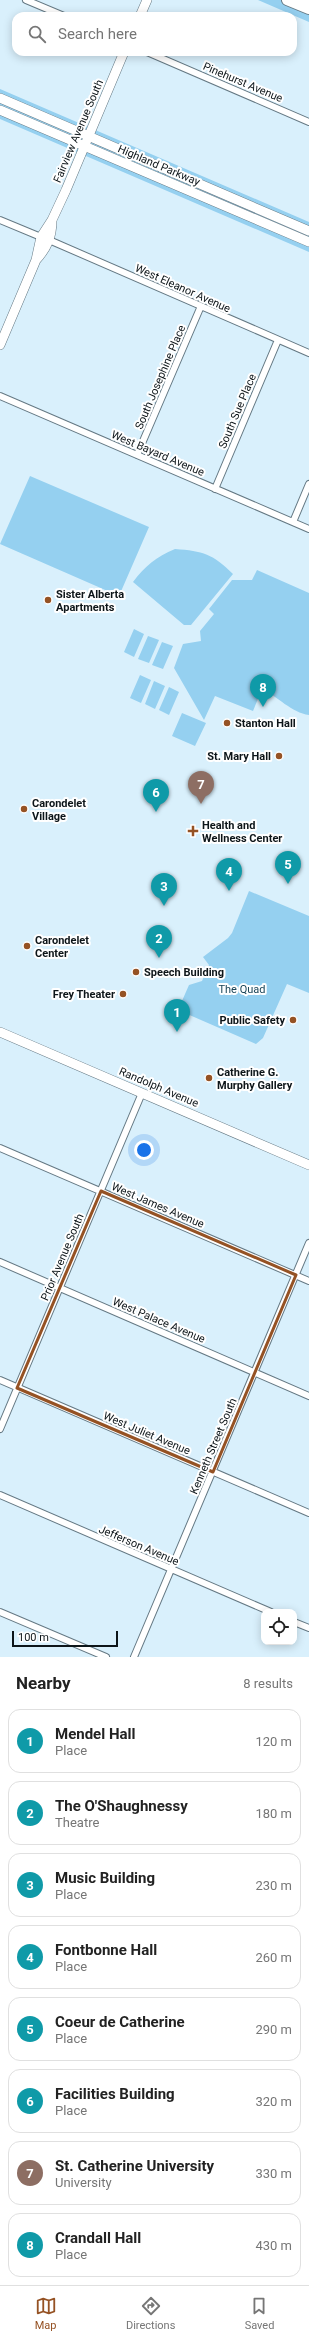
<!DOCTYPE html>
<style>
:root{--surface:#fff;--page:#f2f2f2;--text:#222;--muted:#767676;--line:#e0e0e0;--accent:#955224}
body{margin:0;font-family:Roboto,sans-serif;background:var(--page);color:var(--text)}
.controls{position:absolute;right:12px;bottom:12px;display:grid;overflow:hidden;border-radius:8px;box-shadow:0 2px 10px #0003}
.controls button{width:36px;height:36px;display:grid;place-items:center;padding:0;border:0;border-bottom:1px solid var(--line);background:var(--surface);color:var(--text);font:20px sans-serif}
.scale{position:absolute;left:12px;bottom:10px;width:106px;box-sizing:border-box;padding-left:4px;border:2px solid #0d1519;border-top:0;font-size:11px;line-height:14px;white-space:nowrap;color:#0d1519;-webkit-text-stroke:3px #fff;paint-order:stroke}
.you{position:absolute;left:144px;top:1150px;width:14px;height:14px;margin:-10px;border:3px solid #fff;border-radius:50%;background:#1a73e8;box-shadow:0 0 0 6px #1a73e833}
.badge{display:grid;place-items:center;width:26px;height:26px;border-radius:50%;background:var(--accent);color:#fff;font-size:13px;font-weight:700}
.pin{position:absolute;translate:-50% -33px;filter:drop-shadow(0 1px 2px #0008)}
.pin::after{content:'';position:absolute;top:21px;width:14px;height:12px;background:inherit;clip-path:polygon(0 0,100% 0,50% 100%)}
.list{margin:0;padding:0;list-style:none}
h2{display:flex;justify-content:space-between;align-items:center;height:52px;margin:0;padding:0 16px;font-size:17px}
h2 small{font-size:13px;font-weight:400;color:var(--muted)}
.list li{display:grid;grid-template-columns:26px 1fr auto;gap:12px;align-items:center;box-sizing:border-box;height:64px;margin:0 8px 8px;padding:0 8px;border:1px solid var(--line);border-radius:12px}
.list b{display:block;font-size:15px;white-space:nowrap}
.list p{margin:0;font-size:13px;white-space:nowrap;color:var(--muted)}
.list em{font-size:13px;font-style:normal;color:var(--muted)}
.icon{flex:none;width:22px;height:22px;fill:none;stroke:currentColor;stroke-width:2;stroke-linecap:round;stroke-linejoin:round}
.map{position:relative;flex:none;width:309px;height:1657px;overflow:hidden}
.search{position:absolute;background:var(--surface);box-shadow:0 2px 10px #0003;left:12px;right:12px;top:12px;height:44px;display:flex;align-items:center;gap:10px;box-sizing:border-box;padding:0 14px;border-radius:12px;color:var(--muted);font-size:15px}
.sheet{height:628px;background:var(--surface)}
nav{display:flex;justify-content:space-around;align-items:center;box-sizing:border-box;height:56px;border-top:1px solid var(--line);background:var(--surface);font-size:11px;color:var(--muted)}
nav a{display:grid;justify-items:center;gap:2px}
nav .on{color:var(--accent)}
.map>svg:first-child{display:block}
.green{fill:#95d0f0}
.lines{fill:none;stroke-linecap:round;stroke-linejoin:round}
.street-casing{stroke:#657984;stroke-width:8}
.secondary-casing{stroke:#657984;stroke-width:10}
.primary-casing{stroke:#657984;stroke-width:12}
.street{stroke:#fff;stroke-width:6}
.secondary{stroke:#fff;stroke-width:9}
.primary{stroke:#fff;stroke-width:10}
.marked{fill:none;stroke:#955224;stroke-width:3;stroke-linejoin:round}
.poi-dot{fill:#955224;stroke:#fff;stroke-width:1.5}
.labels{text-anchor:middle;stroke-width:4;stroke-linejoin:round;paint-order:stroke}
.street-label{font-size:11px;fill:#0d1519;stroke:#fff}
.poi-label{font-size:11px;font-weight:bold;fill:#0d1519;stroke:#fff;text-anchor:start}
.park-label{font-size:11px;fill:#1a4457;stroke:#fff}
</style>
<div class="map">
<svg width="309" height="1657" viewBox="0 0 309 1657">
<rect width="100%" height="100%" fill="#d9f0fc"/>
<!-- green -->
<path class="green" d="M258 0H309V22Z
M0 89 309 222V252L0 119Z
M30 476 149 527 119 596 0 544Z
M175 549C203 551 213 554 233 574L191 625H184L133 582C145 566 156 557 175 549Z
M257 570 309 593V715C292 713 277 696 262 689L253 711 215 696 204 720 174 668 183 644 201 641 200 631 214 614 209 609 232 580H252Z
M134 629 144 634 134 657 124 652Z
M148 636 159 640 149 663 138 659Z
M162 642 173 646 163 669 152 665Z
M140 675 151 680 141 703 130 698Z
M154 681 165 686 155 709 145 704Z
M169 687 179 692 169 715 159 710Z
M182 713 206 723 195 746 172 736Z
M249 891 309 916V993L287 984 263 1038 256 1044 178 1010 189 985 202 981 209 965 203 957 228 938 232 933Z"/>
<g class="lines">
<defs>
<path id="street" d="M26 0 64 16
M147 52 309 122
M0 220 41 237
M49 240 309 353
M0 396 309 529
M137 455 201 306
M215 489 278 340
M293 522 309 484
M0 1148 309 1281
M0 1262 309 1396
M0 1380 309 1513
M0 1429 142 1093
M0 1495 271 1612
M0 1612 106 1657
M294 1622 309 1628
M134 1657 309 1243"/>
<path id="secondary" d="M140 16 147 0
M0 98 309 231
M0 110 309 242
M36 260 41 237 52 220 66 190 124 52
M0 345 36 260C47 248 52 237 52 220
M0 1032 309 1165"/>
<path id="primary" d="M287 0 309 9
M305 0 309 2"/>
</defs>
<!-- street casing -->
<use href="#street" class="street-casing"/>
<!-- secondary casing -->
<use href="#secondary" class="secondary-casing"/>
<!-- primary casing -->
<use href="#primary" class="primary-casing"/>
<!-- street -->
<use href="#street" class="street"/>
<!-- secondary -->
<use href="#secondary" class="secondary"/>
<!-- primary -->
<use href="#primary" class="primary"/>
</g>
<!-- marked area -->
<path class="marked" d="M101 1191 296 1275 213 1472 17 1388Z"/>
<!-- markers -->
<g class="poi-dot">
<circle cx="48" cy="600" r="4"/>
<circle cx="227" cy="723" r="4"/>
<circle cx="279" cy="756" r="4"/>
<circle cx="24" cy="809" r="4"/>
<path d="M191 825h4v4h4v4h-4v4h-4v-4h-4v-4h4z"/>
<circle cx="27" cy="946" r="4"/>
<circle cx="136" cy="972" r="4"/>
<circle cx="123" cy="994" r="4"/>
<circle cx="293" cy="1020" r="4"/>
<circle cx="209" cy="1078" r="4"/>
</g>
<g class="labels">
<!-- street labels -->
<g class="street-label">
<text transform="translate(243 82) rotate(23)" y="4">Pinehurst Avenue</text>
<text transform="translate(78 131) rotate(-67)" y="4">Fairview Avenue South</text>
<text transform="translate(159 165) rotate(23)" y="4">Highland Parkway</text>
<text transform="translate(183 288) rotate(24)" y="4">West Eleanor Avenue</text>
<text transform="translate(160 377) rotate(-67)" y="4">South Josephine Place</text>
<text transform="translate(237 411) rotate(-67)" y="4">South Sue Place</text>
<text transform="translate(158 453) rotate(23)" y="4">West Bayard Avenue</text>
<text transform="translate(159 1087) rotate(23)" y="4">Randolph Avenue</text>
<text transform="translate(158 1205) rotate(23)" y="4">West James Avenue</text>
<text transform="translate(62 1257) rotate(-67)" y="4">Prior Avenue South</text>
<text transform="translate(159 1320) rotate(23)" y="4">West Palace Avenue</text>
<text transform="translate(147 1433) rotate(23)" y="4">West Juliet Avenue</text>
<text transform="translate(213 1446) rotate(-67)" y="4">Kenneth Street South</text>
<text transform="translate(139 1545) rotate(23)" y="4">Jefferson Avenue</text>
</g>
<!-- poi labels -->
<g class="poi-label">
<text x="56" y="598">Sister Alberta<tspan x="56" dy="13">Apartments</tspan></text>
<text x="235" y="727">Stanton Hall</text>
<text x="271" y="760" text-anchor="end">St. Mary Hall</text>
<text x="32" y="807">Carondelet<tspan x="32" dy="13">Village</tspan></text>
<text x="202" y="829">Health and<tspan x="202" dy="13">Wellness Center</tspan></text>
<text x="35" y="944">Carondelet<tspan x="35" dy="13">Center</tspan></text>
<text x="144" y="976">Speech Building</text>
<text x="115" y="998" text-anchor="end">Frey Theater</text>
<text x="285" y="1024" text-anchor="end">Public Safety</text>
<text x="217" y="1076">Catherine G.<tspan x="217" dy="13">Murphy Gallery</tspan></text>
</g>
<!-- park labels -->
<g class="park-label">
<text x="242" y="993">The Quad</text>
</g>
</g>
</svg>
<div class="controls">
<button><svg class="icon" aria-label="locate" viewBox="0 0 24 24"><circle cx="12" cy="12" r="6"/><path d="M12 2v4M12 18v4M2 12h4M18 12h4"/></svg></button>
</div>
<div class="scale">100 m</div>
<div class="you"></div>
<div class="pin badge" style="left:177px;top:1032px;background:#0f9aa8">1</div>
<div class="pin badge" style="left:159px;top:958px;background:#0f9aa8">2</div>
<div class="pin badge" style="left:164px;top:906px;background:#0f9aa8">3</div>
<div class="pin badge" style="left:229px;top:891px;background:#0f9aa8">4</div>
<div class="pin badge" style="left:288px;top:884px;background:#0f9aa8">5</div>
<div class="pin badge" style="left:156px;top:812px;background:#0f9aa8">6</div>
<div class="pin badge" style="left:201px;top:804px;background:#8d6e63">7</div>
<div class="pin badge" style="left:263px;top:707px;background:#0f9aa8">8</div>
<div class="search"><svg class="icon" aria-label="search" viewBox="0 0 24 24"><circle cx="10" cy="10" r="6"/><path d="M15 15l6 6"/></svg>Search here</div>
</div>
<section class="sheet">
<h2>Nearby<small>8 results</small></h2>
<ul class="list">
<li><span class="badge" style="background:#0f9aa8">1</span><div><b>Mendel Hall</b><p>Place</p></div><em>120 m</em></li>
<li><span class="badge" style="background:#0f9aa8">2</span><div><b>The O'Shaughnessy</b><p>Theatre</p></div><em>180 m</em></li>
<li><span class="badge" style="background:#0f9aa8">3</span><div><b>Music Building</b><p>Place</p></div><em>230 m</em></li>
<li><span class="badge" style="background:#0f9aa8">4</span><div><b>Fontbonne Hall</b><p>Place</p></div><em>260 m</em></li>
<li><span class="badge" style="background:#0f9aa8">5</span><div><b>Coeur de Catherine</b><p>Place</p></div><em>290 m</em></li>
<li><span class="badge" style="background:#0f9aa8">6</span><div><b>Facilities Building</b><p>Place</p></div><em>320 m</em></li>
<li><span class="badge" style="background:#8d6e63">7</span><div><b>St. Catherine University</b><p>University</p></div><em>330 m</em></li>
<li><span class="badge" style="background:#0f9aa8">8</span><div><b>Crandall Hall</b><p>Place</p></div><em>430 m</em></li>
</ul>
</section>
<nav>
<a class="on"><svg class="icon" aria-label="map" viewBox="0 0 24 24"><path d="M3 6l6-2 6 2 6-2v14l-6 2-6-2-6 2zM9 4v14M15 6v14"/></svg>Map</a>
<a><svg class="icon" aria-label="directions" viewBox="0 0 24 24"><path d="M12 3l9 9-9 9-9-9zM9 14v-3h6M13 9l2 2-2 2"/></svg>Directions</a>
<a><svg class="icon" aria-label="saved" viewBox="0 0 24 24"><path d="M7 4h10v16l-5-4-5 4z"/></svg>Saved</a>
</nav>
